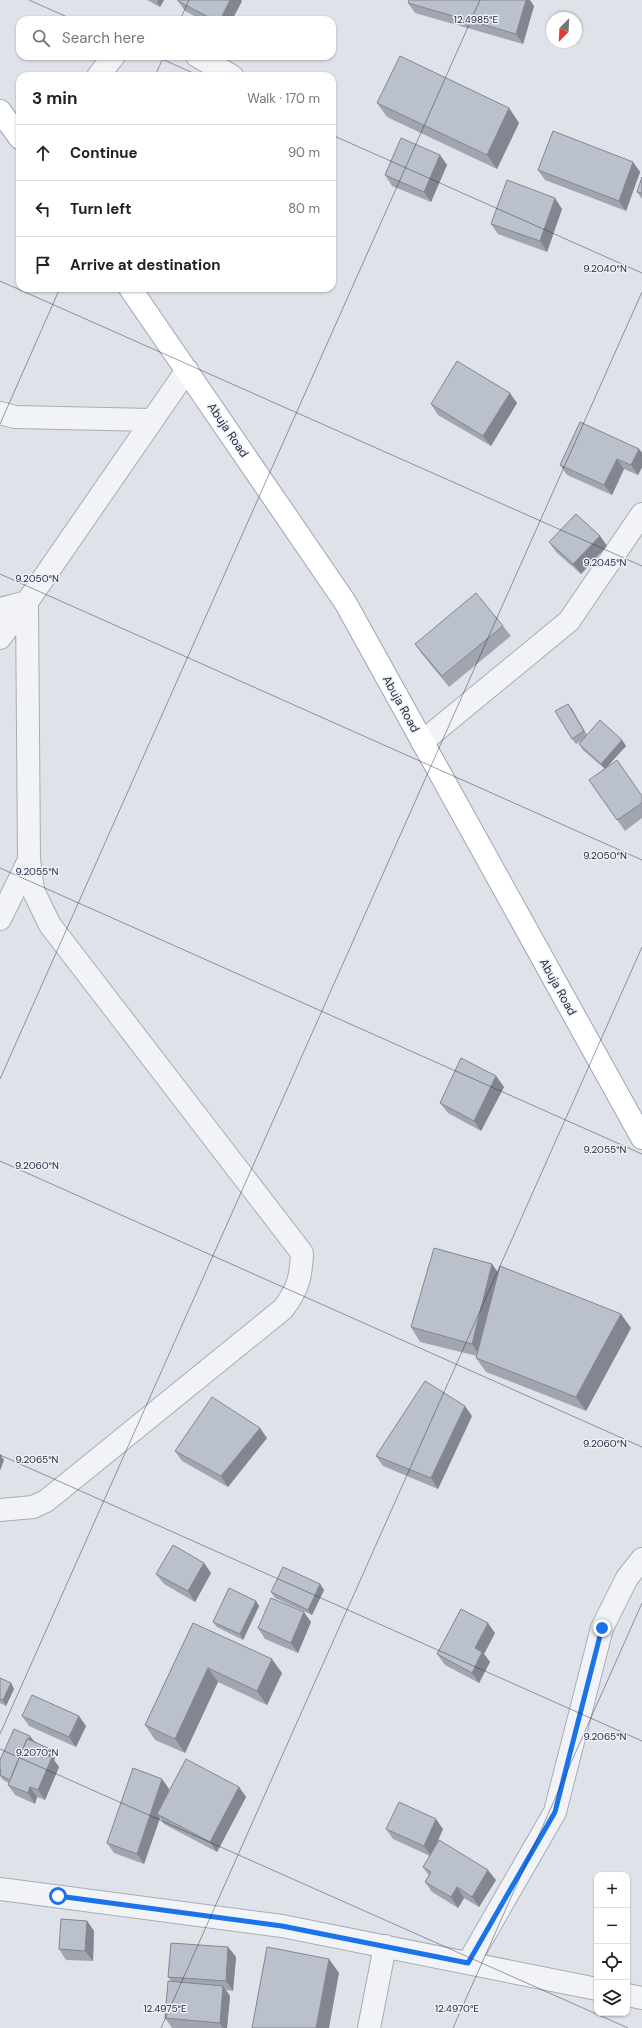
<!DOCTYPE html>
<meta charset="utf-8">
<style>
:root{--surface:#fff;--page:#f2f2f2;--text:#222;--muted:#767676;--line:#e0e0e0}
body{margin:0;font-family:"DM Sans",sans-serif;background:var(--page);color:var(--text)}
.controls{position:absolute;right:12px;bottom:12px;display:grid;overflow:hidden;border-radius:8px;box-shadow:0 1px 3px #0004}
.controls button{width:36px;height:36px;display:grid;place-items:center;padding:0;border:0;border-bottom:1px solid var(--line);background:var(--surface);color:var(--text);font:20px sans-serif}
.compass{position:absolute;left:546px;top:12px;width:36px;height:36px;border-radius:50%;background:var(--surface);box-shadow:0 1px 3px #0004;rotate:204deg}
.stop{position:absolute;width:12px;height:12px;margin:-9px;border:3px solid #1a73e8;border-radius:50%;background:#fff}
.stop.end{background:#1a73e8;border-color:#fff;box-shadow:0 1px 4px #0008}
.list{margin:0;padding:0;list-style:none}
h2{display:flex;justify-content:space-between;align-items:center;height:52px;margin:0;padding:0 16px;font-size:17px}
h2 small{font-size:13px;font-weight:400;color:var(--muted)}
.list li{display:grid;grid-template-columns:26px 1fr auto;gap:12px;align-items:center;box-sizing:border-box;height:56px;padding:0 16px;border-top:1px solid var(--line)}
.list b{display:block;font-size:15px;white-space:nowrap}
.list em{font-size:13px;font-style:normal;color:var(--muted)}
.icon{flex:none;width:22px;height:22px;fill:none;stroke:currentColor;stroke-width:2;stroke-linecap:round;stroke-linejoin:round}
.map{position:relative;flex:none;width:642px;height:2028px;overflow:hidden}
.search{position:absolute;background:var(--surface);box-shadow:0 1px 3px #0004;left:16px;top:16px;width:320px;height:44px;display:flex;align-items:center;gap:10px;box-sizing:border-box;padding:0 14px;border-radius:12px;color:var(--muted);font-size:15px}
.panel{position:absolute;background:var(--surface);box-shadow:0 1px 3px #0004;left:16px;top:72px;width:320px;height:220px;border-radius:12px}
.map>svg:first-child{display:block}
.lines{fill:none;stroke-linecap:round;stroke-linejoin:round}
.minor-casing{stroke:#a8acb7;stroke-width:24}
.major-casing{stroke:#9da4b6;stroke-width:24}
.minor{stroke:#f2f3f7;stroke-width:22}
.major{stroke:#fff;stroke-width:22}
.wall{fill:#a1a5b0}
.shaded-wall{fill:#838690}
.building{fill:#bbc0cd;stroke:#838690}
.route{stroke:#1a73e8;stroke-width:5}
.ticks{fill:none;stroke:#262d42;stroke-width:1;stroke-opacity:0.45}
.labels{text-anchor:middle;stroke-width:3;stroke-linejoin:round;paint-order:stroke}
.street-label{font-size:12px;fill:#262d42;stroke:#eef1f7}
.ticks-label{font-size:10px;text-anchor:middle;fill:#262d42;stroke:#eef1f7;stroke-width:3;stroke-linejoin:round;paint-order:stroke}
</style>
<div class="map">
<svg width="642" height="2028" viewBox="0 0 642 2028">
<rect width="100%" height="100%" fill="#dfe2e9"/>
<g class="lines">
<defs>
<path id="minor" d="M197 56 232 76
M98 76 114 56
M0 413 15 417 152 420
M0 609 27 602 29 860 33 890 50 925 302 1253C301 1278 298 1289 283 1309L46 1501 33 1507 0 1510
M0 638 27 602 187 370
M422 742 569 621 642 514
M0 919 29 860
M0 1889 282 1926 597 1989
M468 1963 555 1812 602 1628 627 1578 642 1559
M627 1995 642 1998
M369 2028 385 1946"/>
<path id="major" d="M0 111 20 138
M130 288 345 602 642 1138"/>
</defs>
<!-- minor casing -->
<use href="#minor" class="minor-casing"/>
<!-- major casing -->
<use href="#major" class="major-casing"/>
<!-- minor -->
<use href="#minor" class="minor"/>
<!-- major -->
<use href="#major" class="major"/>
</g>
<!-- wall -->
<path class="wall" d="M147 0H164L160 7Z
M178 1H242L232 20H202L185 11Z
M408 3 534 6 523 44 415 13Z
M377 103 509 108 519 123 497 169 387 117Z
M440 155 447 165 431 202 392 186 385 175Z
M633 162 640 172 626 211 545 180 538 170Z
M642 177V199L637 192Z
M562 209 547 252 498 234 491 224Z
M517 403 491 446 438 415 431 404Z
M639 449 642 453V467L638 475 624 469 612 495 567 475 560 465Z
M600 536 607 546 581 574 556 552 549 542Z
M503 626 511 636 449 687 422 654 415 644Z
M568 704 587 735 622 740 626 746 605 769 583 750 579 744 583 740 576 744 572 739Z
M589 780 642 796V818L625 831Z
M496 1076 504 1087 481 1131 448 1113 440 1103Z
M492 1264 498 1273 631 1328 586 1411 486 1372 476 1358 477 1356 420 1342 411 1327Z
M472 1416 438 1489 383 1466 376 1456Z
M267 1438 228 1487 182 1461 175 1451Z
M204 1563 211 1573 195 1602 164 1584 156 1574Z
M320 1584 324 1590 312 1615 275 1598 271 1592Z
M256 1601 259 1606 243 1640 217 1627 213 1622Z
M311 1622 298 1653 265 1639 258 1628Z
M193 1623 282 1673 267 1705 218 1682 185 1753 155 1740 145 1725Z
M495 1633 484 1654 490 1662 479 1683 445 1665 437 1654Z
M0 1678 11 1683 14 1689 6 1706 0 1703Z
M22 1716 86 1726 76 1747 29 1726Z
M34 1741 48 1748 55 1758 54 1760 59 1767 45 1800 37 1797 35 1804 15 1795 8 1785 9 1783 3 1780 0 1776V1760Z
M162 1779 169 1789V1791L239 1787 246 1797 217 1852 164 1824 160 1818 144 1864 114 1853 107 1843Z
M386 1829H443L435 1847 496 1880 479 1907 464 1898 458 1908 432 1892 425 1882 429 1876 423 1867 430 1856 393 1839Z
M87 1921 94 1931 93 1961 66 1960 59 1949Z
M228 1947 236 1957 233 1991 226 1990 230 1996 227 2028H172L165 2018 172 1982 168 1977Z"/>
<!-- shaded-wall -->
<path class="shaded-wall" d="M158 0H164L160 7 157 2Z
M230 0H241L242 1 232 20H220Z
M526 0H530L534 6 523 44 516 34Z
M509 108 519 123 497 169 487 155Z
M440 155 447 165 431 202 424 192Z
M633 162 640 172 626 211 619 201Z
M555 198 562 209 547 252 540 241Z
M510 393 517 403 491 446 483 436Z
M639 449 642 453V467L638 475 631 465Z
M617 459 624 469 612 495 604 485Z
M600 536 607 546 581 574 573 564Z
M568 704 572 709 588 737 584 731Z
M622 740 626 746 605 769 601 764Z
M496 1076 504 1087 481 1131 474 1121Z
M492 1264 502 1278 482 1358 472 1344Z
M621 1314 631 1328 586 1411 576 1397Z
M465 1406 472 1416 438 1489 431 1478Z
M260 1428 267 1438 228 1487 221 1476Z
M0 1454 4 1460 0 1471Z
M204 1563 211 1573 195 1602 188 1591Z
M320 1584 324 1590 312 1615 308 1610Z
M256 1601 259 1606 243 1640 240 1634Z
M304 1612 311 1622 298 1653 291 1643Z
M488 1623 495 1633 484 1654 490 1662 479 1683 472 1673 475 1648Z
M272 1659 282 1673 267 1705 257 1691Z
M208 1668 218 1682 185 1753 175 1739Z
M11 1683 14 1689 6 1706 3 1700Z
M79 1716 86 1726 76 1747 69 1737Z
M30 1736 34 1741 14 1785 10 1780Z
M48 1748 55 1758 54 1760 59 1767 45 1800 38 1790 45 1755Z
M162 1779 169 1789 160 1816 157 1814 160 1818 144 1864 137 1854Z
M30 1787 37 1797 35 1804 28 1793Z
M239 1787 246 1797 217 1852 210 1842Z
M436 1819 443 1829 431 1856 424 1846Z
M488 1870 496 1880 479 1907 472 1897Z
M457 1887 464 1898 458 1908 451 1897Z
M87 1921 94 1931 93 1961 85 1951Z
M228 1947 236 1957 233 1991 226 1981Z
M329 1959 339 1973 329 2028H316Z
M223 1986 230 1996 227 2028H223L220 2023Z"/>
<!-- building -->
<path class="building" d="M178 0H230L220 20H214L178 1Z
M409 0H526L516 34 408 3Z
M400 56 509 108 487 155 377 103Z
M553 131 633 162 619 201 538 170Z
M401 138 440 155 424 192 385 175Z
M642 177V193L637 192Z
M507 180 555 198 540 241 491 224Z
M457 361 510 393 483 436 431 404Z
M580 422 639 449 631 465 617 459 604 485 560 465Z
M576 514 600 536 573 564 549 542Z
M476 593 503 626 442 676 415 644Z
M568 704 584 731 572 739 555 711Z
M600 720 622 740 601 764 579 744Z
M617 760 642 796V803L617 820 589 780Z
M461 1058 496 1076 474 1121 440 1103Z
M434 1248 492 1264 472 1344 411 1327Z
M500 1266 621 1314 576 1397 476 1358Z
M425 1381 465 1406 431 1478 376 1456Z
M212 1397 260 1428 221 1476 175 1451Z
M173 1545 204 1563 188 1591 156 1574Z
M283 1567 320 1584 308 1610 271 1592Z
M229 1588 256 1601 240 1634 213 1622Z
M271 1598 304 1612 291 1643 258 1628Z
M461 1609 488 1623 475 1648 482 1652 472 1673 437 1654Z
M193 1623 272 1659 257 1691 208 1668 175 1739 145 1725Z
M0 1678 11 1683 3 1700 0 1699Z
M32 1695 79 1716 69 1737 22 1716Z
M14 1729 30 1736 28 1739H27L10 1780 0 1775 1 1770H0V1760Z
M27 1739 48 1748 45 1755 52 1757 38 1790 30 1787 28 1793 8 1785Z
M186 1759 239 1787 210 1842 157 1814Z
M133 1768 162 1779 137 1854 107 1843Z
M399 1802 436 1819 424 1846 386 1829Z
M439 1840 488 1870 472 1897 457 1887 451 1897 425 1882 431 1872 423 1867Z
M61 1919 87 1921 85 1951 59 1949Z
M171 1943 228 1947 226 1981 168 1977Z
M267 1947 329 1959 316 2028H252Z
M168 1981 223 1986 220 2023 165 2018Z"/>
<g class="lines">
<!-- route -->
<path class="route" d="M58 1896 282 1926 468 1963 555 1812 602 1628"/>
</g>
<!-- ticks -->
<path class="ticks" d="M29 0 74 20M180 20 189 0M155 56 200 76M155 76 164 56M332 135 642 273M0 281 642 566M0 424 60 288M0 574 642 860M0 868 642 1154M0 1079 480 0M0 1161 642 1447M0 1455 642 1741M0 1734 642 292M0 1749 628 2028M161 2028 642 947M453 2028 642 1603"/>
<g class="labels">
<!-- street labels -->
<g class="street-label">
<text transform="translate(228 430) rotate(56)" y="4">Abuja Road</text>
<text transform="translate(401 704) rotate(61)" y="4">Abuja Road</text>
<text transform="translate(558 987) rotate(61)" y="4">Abuja Road</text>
</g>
</g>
<g class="ticks-label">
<text x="476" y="23">12.4985°E</text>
<text x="605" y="272">9.2040°N</text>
<text x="605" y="566">9.2045°N</text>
<text x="37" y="582">9.2050°N</text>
<text x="605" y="859">9.2050°N</text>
<text x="37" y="875">9.2055°N</text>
<text x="605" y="1153">9.2055°N</text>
<text x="37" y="1169">9.2060°N</text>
<text x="605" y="1447">9.2060°N</text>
<text x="37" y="1463">9.2065°N</text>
<text x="605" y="1740">9.2065°N</text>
<text x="37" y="1756">9.2070°N</text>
<text x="165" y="2012">12.4975°E</text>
<text x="457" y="2012">12.4970°E</text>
</g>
</svg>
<div class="controls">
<button>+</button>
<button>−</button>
<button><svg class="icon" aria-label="locate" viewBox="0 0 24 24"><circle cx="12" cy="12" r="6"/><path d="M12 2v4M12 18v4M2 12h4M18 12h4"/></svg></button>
<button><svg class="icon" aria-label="layers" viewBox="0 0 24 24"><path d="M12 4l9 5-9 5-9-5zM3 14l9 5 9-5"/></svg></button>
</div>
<svg class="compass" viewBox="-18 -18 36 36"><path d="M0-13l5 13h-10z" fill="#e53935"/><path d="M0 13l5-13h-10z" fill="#767676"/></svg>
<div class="stop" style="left:58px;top:1896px"></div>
<div class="stop end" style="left:602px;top:1628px"></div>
<div class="search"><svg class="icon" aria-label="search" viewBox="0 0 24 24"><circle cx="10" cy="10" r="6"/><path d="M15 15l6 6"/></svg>Search here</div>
<section class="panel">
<h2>3 min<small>Walk · 170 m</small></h2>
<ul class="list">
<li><svg class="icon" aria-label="ahead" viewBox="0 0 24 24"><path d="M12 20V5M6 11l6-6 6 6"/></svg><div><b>Continue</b></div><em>90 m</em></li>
<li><svg class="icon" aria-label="left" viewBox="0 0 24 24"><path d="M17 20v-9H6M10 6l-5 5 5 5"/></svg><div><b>Turn left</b></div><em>80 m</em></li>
<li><svg class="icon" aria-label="arrive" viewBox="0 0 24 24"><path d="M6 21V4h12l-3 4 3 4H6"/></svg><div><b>Arrive at destination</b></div></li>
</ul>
</section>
</div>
